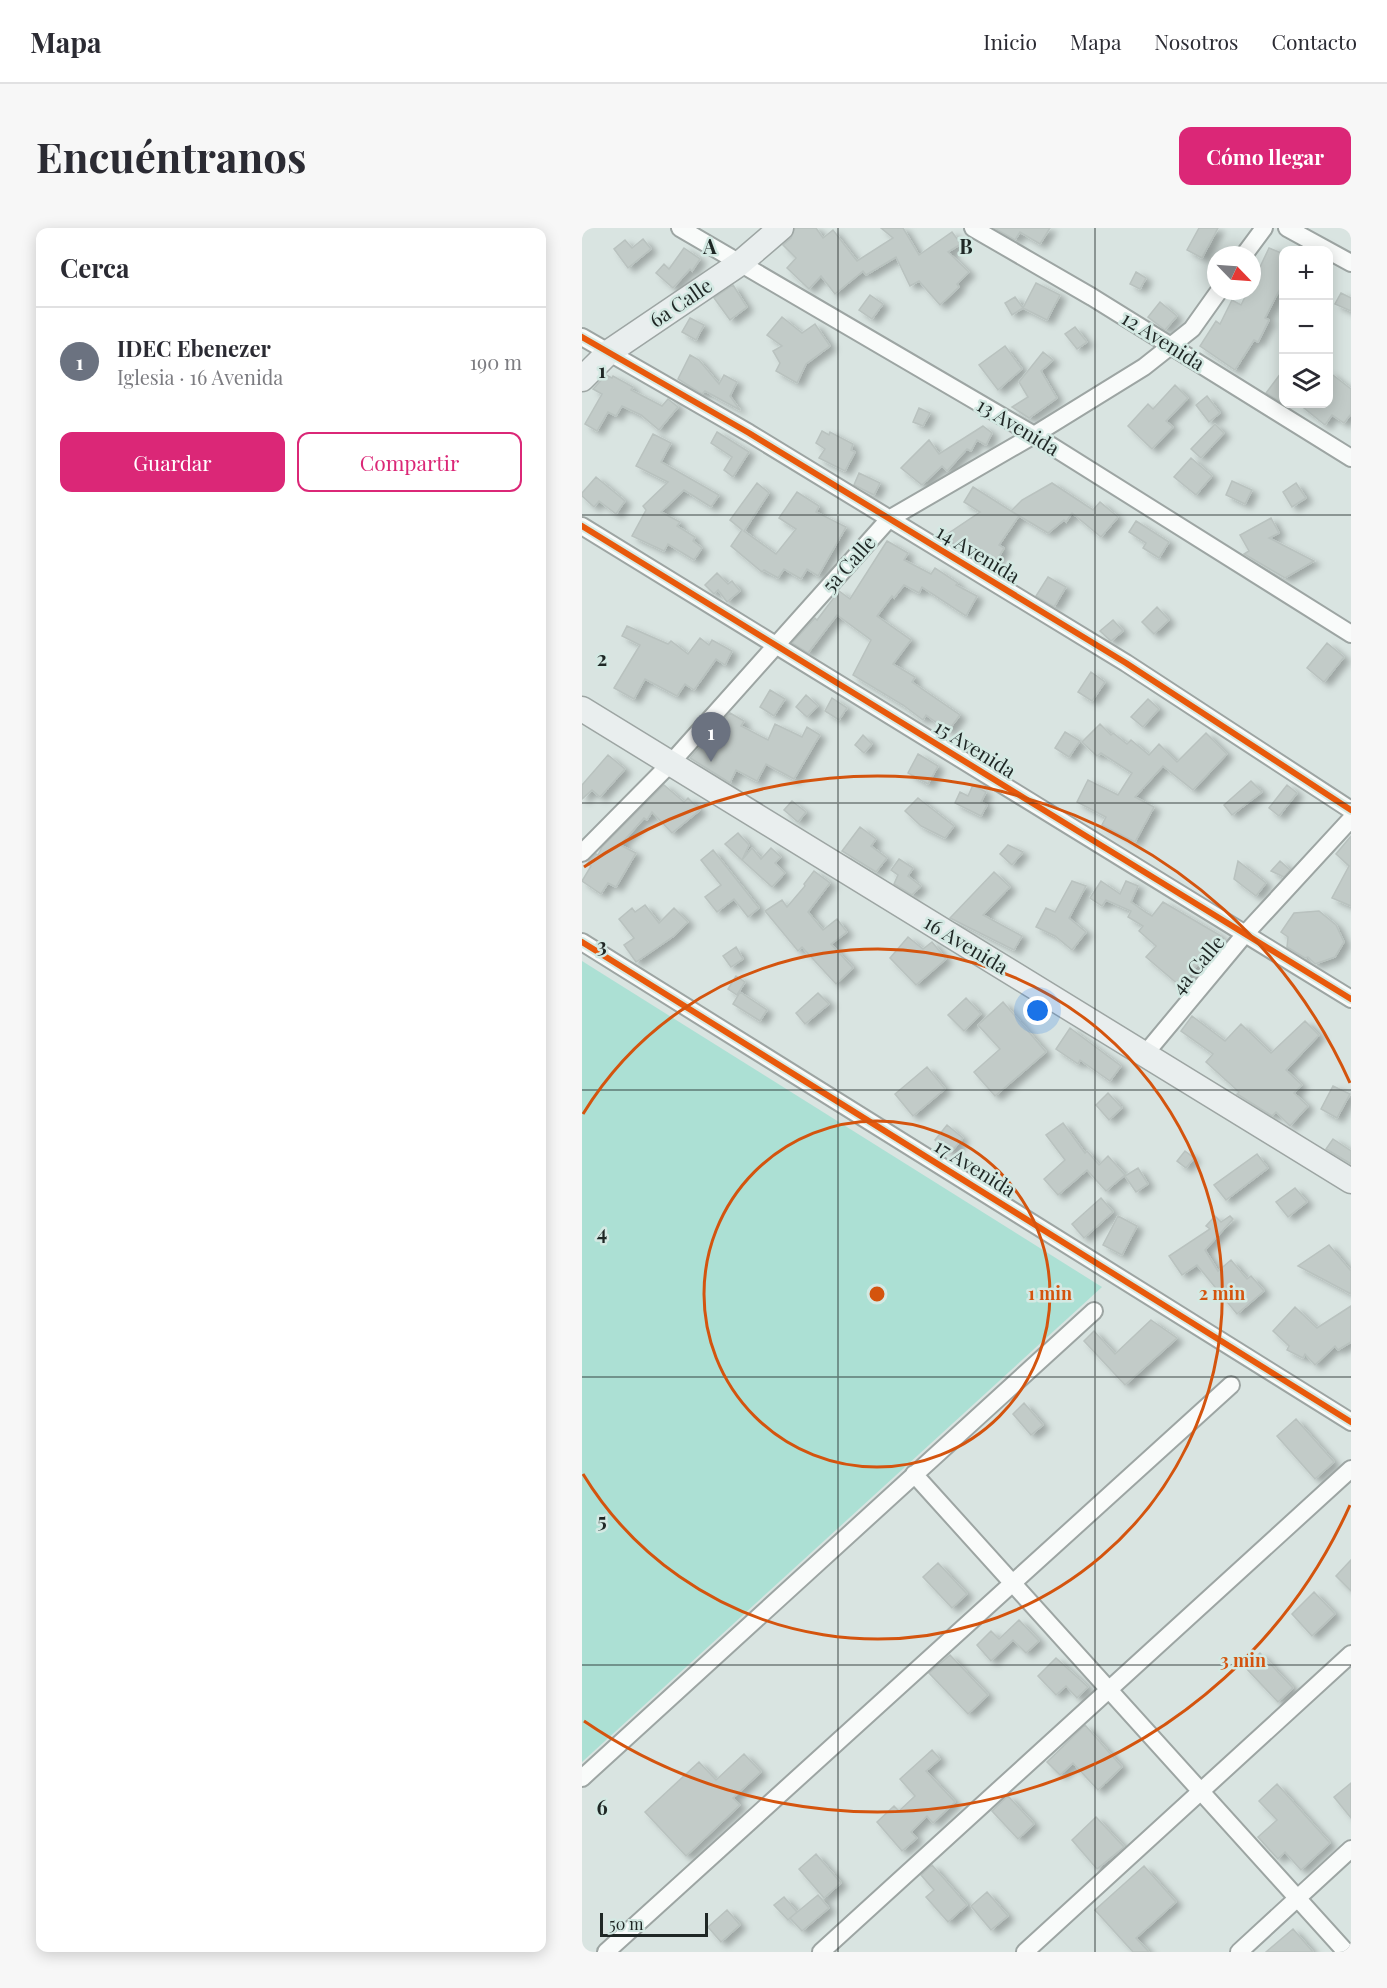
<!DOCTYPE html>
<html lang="es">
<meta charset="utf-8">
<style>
:root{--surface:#fff;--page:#f7f7f7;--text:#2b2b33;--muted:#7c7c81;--line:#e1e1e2;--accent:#db2777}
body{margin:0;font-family:"Playfair Display",serif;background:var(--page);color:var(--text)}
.controls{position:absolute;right:18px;top:18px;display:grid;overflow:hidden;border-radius:12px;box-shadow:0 3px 15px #0003}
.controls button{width:54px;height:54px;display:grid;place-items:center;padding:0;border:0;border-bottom:2px solid var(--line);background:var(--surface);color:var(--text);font:30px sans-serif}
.compass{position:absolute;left:625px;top:18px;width:54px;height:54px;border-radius:50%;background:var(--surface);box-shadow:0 3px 15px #0003;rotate:115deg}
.scale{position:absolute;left:18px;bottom:15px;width:108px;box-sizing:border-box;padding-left:6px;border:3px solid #1f2725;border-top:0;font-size:16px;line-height:21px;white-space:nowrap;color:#1f2725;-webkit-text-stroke:4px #d4e9e3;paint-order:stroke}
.you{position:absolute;left:456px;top:783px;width:21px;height:21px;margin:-15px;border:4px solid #fff;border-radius:50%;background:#1a73e8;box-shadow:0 0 0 9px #1a73e833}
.badge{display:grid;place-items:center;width:39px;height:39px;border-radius:50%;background:var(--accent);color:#fff;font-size:20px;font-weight:700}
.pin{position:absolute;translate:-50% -50px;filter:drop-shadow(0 2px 3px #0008)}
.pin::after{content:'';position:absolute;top:32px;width:21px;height:18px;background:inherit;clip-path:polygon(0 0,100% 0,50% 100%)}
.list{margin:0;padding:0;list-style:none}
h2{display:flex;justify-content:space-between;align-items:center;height:78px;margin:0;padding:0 24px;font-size:26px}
h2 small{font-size:20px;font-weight:400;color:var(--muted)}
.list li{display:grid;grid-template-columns:39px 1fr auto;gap:18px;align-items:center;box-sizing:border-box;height:108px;padding:0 24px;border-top:2px solid var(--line)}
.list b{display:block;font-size:22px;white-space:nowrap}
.list p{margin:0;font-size:20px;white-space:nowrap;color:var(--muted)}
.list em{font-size:20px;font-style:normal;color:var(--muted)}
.actions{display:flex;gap:12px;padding:18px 24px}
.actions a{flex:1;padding:14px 0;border:2px solid var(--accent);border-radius:12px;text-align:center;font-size:21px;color:var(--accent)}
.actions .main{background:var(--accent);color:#fff}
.icon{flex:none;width:33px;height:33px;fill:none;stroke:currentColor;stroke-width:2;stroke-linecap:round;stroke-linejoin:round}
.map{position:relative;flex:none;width:769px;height:1724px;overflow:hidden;border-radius:12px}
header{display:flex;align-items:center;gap:36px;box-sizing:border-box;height:84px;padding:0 30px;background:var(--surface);border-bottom:2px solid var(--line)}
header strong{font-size:28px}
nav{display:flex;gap:33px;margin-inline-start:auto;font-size:21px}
.intro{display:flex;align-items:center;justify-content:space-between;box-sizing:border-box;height:144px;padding:0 36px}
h1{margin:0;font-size:42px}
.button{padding:15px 27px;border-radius:12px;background:var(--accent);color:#fff;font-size:21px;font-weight:700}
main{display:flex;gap:36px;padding:0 36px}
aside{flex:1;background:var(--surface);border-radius:12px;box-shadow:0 3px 15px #0003}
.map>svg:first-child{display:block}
.green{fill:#ace0d4}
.building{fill:#c2cbc8;stroke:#b9c2bf;stroke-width:1.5;filter:url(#shadow)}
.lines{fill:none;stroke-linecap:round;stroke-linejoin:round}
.street-casing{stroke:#9da5a3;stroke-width:20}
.secondary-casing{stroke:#9da5a3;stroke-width:27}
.street{stroke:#f9fbfa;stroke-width:16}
.secondary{stroke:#e9eeee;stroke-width:24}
.cycleway-casing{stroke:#d4e9e3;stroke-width:10}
.cycleway{stroke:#e8590c;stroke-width:6}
.grid{fill:none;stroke:#1f2725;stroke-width:1.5;stroke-opacity:0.55}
.ring{fill:none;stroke:#d4540e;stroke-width:3}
.labels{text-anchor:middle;stroke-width:5;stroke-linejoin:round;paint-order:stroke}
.street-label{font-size:20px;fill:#1f2725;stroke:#d4e9e3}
.grid-label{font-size:20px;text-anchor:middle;font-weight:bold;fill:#1f2725;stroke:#d4e9e3;stroke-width:5;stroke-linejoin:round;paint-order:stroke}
.centre{fill:#d4540e;stroke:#d4e9e3;stroke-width:3}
.ring-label{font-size:18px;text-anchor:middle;font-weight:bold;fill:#d4540e;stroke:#d4e9e3;stroke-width:5;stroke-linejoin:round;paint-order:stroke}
</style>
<header>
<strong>Mapa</strong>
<nav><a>Inicio</a><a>Mapa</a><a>Nosotros</a><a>Contacto</a></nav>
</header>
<div class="intro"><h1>Encuéntranos</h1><a class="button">Cómo llegar</a></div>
<main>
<aside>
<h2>Cerca<small></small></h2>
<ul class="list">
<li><span class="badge" style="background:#6b7280">1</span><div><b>IDEC Ebenezer</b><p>Iglesia · 16 Avenida</p></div><em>190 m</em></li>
</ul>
<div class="actions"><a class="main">Guardar</a><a>Compartir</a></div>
</aside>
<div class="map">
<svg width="769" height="1724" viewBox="0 0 769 1724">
<defs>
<filter id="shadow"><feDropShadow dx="6" dy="4" stdDeviation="3" flood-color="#0004"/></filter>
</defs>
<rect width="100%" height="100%" fill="#d9e4e1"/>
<!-- green -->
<path class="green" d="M0 733 520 1059 0 1534Z"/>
<!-- building -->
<path class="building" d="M213 0H234L241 10 251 2 275 33 311 10 299 0H321L337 27 370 4 379 16 366 24 387 44 375 56 377 59 358 77 337 53 328 58 314 29 284 47 281 43 253 66 239 48 227 61 205 40 214 30 201 17 209 10Z
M412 0H468L458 16 438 4 433 12Z
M617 0H636L620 30 605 22Z
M61 11 69 21 46 40 32 21 43 12 50 20Z
M102 20 118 31 110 43 108 41 91 60 74 45 82 36 87 41Z
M687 20 702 26V53L683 90 687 92 676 114 672 112 653 142 618 118 634 93 638 96 650 72 659 77 666 63H670V56Z
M554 44 564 50 558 61 548 56Z
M454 55 478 67 465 92 441 80Z
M151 57 165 79 148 92 132 70Z
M759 65 769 70V83L753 76Z
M288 67 301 76 290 91 277 82Z
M433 69 441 80 430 87 423 75Z
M578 74 595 88 583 102 566 89Z
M200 89 220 105 233 96 248 118 224 136 215 155 194 143 198 135 191 123 200 118 185 107Z
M108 90 122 97 114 112 100 104Z
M493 99 505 114 495 121 483 106Z
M423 118 440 141 416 162 397 137Z
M461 124 471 132 459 143 475 170 447 190 430 179 446 169 437 154Z
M108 127 117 132 137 156 142 147 155 154 148 168 158 182 123 163 120 166 96 151Z
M702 141V176L684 165Z
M747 144 769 161V186L762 195 750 187 743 197 717 176H747Z
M24 147 30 150 31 148 51 159 49 162 80 178 86 171 96 179 77 202 59 187 40 178 34 188 26 184 15 203 3 196 20 166 11 161Z
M593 157 606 170 584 193 591 199 570 221 546 198 566 176 571 181Z
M625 168 638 185 627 194 614 177Z
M337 180 348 185 341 198 331 194Z
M633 196 642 205 619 230 609 221Z
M401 198 410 205 404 217 395 212 389 223 385 221 365 243 360 238 340 257 319 240 347 212 357 226Z
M240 203 247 207 248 204 271 216 269 222 273 224 263 243 237 230 243 221 234 215Z
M135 204 167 224 151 249 142 242 150 229 129 215Z
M71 206 89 215 79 234 137 267 129 279 102 262 79 284 98 294 95 298 113 309 111 313 120 320 112 332 86 316 82 323 50 308 64 282 61 278 86 254 54 238Z
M609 230 630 248 614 267 592 249Z
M277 245 298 255 292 267 272 257Z
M14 249 43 273 34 286 17 273 12 279 0 268V265Z
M650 253 670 262 663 276 644 267Z
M175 255 187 265 162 303 194 326 214 301 197 290 215 264 237 278 234 284 264 299 236 348 225 341 219 351 202 341 196 350 182 342 180 344 149 318 160 302 148 292Z
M470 255 511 282 518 274 536 289 519 309 490 285 484 294 482 292 466 305 429 283 440 272Z
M714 255 724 270 710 279 701 264Z
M391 259 437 288 417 317 422 320 411 339 361 309 398 284 382 274Z
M689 290 697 305 687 310 732 333 703 350 662 326 667 323 658 307Z
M554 293 587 314 577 330 561 320 564 315 547 304Z
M305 313 326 325 322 332 349 346 353 340 376 355 374 357 395 368 384 388 340 359 337 365 322 357 312 370 310 368 295 388 329 412 311 436 333 449 330 454 378 487 366 503 344 487 341 492 321 477 271 447 289 412 255 387 226 425 210 415 233 390 235 392 257 363 268 371Z
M135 345 146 356 150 353 158 363 145 374 136 362 132 366 123 357Z
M466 349 484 359 472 379 454 368Z
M575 379 587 392 572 406 560 394Z
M531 392 541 403 529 413 518 403Z
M45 398 86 416 89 413 106 426 118 410 127 417 130 412 150 423 143 437 134 431 112 462 103 456 95 468 63 451 52 471 32 460 58 417 40 408Z
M745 415 762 429 742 454 725 440Z
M509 444 523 454 510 473 496 464Z
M188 462 203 471 192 488 178 479Z
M224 467 236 478 225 489 214 479Z
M250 470 265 480 257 492 243 483Z
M566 471 577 481 561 499 549 489Z
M148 485 162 493 159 498 186 512 193 496 220 509 225 499 238 507 212 551 184 536 175 553 154 542 148 555 108 530Z
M518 496 529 507 531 505 545 516 549 512 567 527 577 516 595 534 624 505 645 526 611 562 581 538 553 569 572 579 553 614 520 597 524 589 495 574 506 552 536 567 550 545 519 525 515 528 500 514Z
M483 504 498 513 487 529 473 520Z
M281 507 290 516 282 525 273 517Z
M336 526 356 538 346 556 326 545Z
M26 527 43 541 18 569 10 562 0 571V557Z
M669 553 680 564 650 587 642 577Z
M82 557 102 574 106 570 118 582 90 605 70 584 65 592 62 590 38 617 54 625 34 659 26 655 19 666 0 653 9 638 5 636 7 633 14 626 16 627 20 619Z
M391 557 404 564 399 574 405 577 399 588 373 575 378 564 386 568Z
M705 557 715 565 697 588 687 580Z
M336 570 372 598 363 610 339 598 323 583Z
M210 573 224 584 216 594 202 582Z
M278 599 294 611 289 618 305 630 294 644 260 623Z
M156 605 167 617 160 632 143 616Z
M769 608V678L750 670 767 638 754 626Z
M426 617 441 624 430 637 418 626Z
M170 620 179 631 189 620 199 629 193 635 203 645 190 659 160 632Z
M131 622 177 680 166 689 152 671 135 684 123 669 139 657 119 632Z
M317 631 331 640 326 648 339 658 330 667 312 656 316 647 309 642Z
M656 633 684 655 674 668 652 651Z
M698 633 708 642 702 649 689 643Z
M232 643 248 655 226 684 241 702 255 691 265 704 249 716 271 740 254 756 220 719 216 723 183 683 200 672 205 679 223 658 222 656Z
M412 644 428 659 401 687 440 708 432 722 368 690Z
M490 653 504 658 487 690 504 704 490 722 473 708 454 699 464 680 473 684Z
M519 653 538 666 544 653 556 658 549 674 565 685 570 688 581 674 639 708 598 758 564 729 574 718 557 703 561 698 546 689 549 683 524 672 520 678 508 670Z
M63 677 77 695 92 680 106 694 92 708 54 734 42 717 52 710 37 691 50 680 53 684Z
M737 683 754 697 762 714 753 729 733 736 726 729 723 730 705 719 706 709 699 704 712 685Z
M326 709 341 721 350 714 364 731 334 757 308 730Z
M154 719 161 731 149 739 141 728Z
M154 748 163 754 155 767 146 761Z
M158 764 185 782 178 793 151 776Z
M236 765 247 776 223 796 214 785Z
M384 770 399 786 382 803 366 787Z
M421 774 464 824 413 868 392 844 418 821 396 797Z
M610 788 643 813 659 796 689 825 723 793 737 807 704 842 720 857 712 865 726 878 708 898 694 884 690 888 655 866 657 864 624 834 631 826 599 803Z
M488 800 539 838 528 853 498 832 496 836 474 821Z
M345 839 363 861 331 888 313 866Z
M751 858 768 866 755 890 739 881Z
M526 865 540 880 527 892 514 877Z
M481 895 503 925 505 923 517 937 526 928 543 947 524 963 505 942 476 967 462 951 483 932 464 907Z
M365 897 381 910 368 925 353 912Z
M751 911 769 923V936L744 921Z
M603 923 612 930 604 940 595 933Z
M675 926 686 940 644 972 632 957Z
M556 940 566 956 554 964 543 948Z
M713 960 725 974 706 989 694 974Z
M519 970 531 984 502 1010 490 996Z
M536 988 555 998 540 1027 521 1017Z
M633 988 639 994 648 988 651 991 623 1022 636 1043 649 1032 665 1051 669 1048 682 1063 655 1086 615 1037 600 1047 587 1028 628 1001 624 998Z
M747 1017 769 1043V1066L716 1038Z
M769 1078V1114L756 1122 753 1118 733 1137 723 1126 721 1130 705 1122 707 1118 691 1103 713 1079 735 1100Z
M569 1092 595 1110 543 1157 502 1113 512 1103 533 1126Z
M442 1175 461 1197 449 1207 431 1186Z
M714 1191 752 1234 733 1251 695 1208Z
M769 1332V1363L754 1348Z
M356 1335 385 1366 370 1380 341 1349Z
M732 1364 753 1386 730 1408 710 1386Z
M437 1392 457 1413 444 1425 431 1412 409 1433 395 1417 409 1403 417 1411Z
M678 1425 711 1460 696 1474 663 1439Z
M368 1427 406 1467 386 1486 347 1445Z
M474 1430 506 1459 495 1470 484 1458 474 1467 456 1448Z
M503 1497 540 1539 516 1562 491 1535 478 1547 465 1534Z
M350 1522 358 1531 344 1543 373 1574 351 1595 345 1588 329 1604 335 1610 320 1623 295 1594 312 1578 317 1583 333 1568 318 1551Z
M162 1526 179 1544 151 1570 158 1577 104 1628 63 1584 117 1534 134 1552Z
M769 1555V1590L752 1569Z
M695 1556 748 1615 719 1642 703 1624 696 1631 676 1609 695 1592 677 1573Z
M426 1568 452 1596 436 1611 410 1583Z
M514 1589 542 1619 515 1641 490 1612Z
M234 1626 259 1655 242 1670 217 1641Z
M350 1637 385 1677 366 1694 344 1669 352 1662 339 1647Z
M562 1638 594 1674 554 1710 567 1724H551L513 1682Z
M405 1664 426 1688 409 1702 389 1678Z
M236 1667 247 1680 220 1703 208 1690Z
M202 1669 215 1684 206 1692 192 1677Z
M145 1682 158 1697 139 1714 126 1699Z
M711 1701 731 1724H684Z"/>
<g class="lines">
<defs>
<path id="street" d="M98 0 452 207 769 406
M391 0 510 69 769 230
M705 0 769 35
M662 27 682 0
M0 109 167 205 544 435 769 582
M0 298 769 771
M0 625 88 536 307 291 452 207 562 139 610 101 637 63
M0 714 769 1194
M563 826 663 706 769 591
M332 1246 764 1724
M0 1550 512 1083
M24 1724 649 1157
M239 1724 769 1241
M443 1724 769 1426
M657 1724 769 1621"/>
<path id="secondary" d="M0 151 27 124 157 36 199 0
M0 481 769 953"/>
</defs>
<!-- street casing -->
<use href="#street" class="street-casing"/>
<!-- secondary casing -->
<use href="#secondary" class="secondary-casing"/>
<!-- street -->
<use href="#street" class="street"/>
<!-- secondary -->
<use href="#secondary" class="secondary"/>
<defs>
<path id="cycleway" d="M0 109 167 205 544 435 769 582
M0 298 769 771
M0 714 769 1194"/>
</defs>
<!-- cycleway casing -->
<use href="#cycleway" class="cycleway-casing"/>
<!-- cycleway -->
<use href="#cycleway" class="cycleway"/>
</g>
<!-- grid -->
<path class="grid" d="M256 0V1724M513 0V1724M0 287H769M0 575H769M0 862H769M0 1149H769M0 1437H769"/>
<!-- distance rings -->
<g class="ring">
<circle cx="295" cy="1066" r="173"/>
<path d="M1 886A345 345 0 1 1 1 1246"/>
<path d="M768 1277A518 518 0 0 1 2 1493M2 639A518 518 0 0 1 768 855"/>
</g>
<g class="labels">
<!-- street labels -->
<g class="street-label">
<text transform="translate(99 75) rotate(-34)" y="7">6a Calle</text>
<text transform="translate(581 113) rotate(32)" y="7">12 Avenida</text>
<text transform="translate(436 199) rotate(31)" y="7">13 Avenida</text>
<text transform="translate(396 326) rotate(31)" y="7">14 Avenida</text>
<text transform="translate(267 336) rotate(-48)" y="7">5a Calle</text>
<text transform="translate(393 521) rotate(32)" y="7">15 Avenida</text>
<text transform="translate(384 717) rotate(31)" y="7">16 Avenida</text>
<text transform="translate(616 737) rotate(-50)" y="7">4a Calle</text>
<text transform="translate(393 940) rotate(32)" y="7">17 Avenida</text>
</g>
</g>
<g class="grid-label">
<text x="128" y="26">A</text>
<text x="384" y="26">B</text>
<text x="20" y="150">1</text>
<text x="20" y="438">2</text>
<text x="20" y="725">3</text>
<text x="20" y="1012">4</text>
<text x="20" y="1300">5</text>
<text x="20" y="1587">6</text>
</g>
<circle cx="295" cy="1066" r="9" class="centre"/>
<g class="ring-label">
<text x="468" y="1072">1 min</text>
<text x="640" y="1072">2 min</text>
<text x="661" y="1439">3 min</text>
</g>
</svg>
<div class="controls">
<button>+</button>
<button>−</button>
<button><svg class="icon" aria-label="layers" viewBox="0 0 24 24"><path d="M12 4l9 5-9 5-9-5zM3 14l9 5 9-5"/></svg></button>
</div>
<svg class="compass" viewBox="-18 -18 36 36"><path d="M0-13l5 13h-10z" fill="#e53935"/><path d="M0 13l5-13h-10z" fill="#7c7c81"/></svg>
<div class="scale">50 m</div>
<div class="you"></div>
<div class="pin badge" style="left:129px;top:534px;background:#6b7280">1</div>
</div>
</main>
